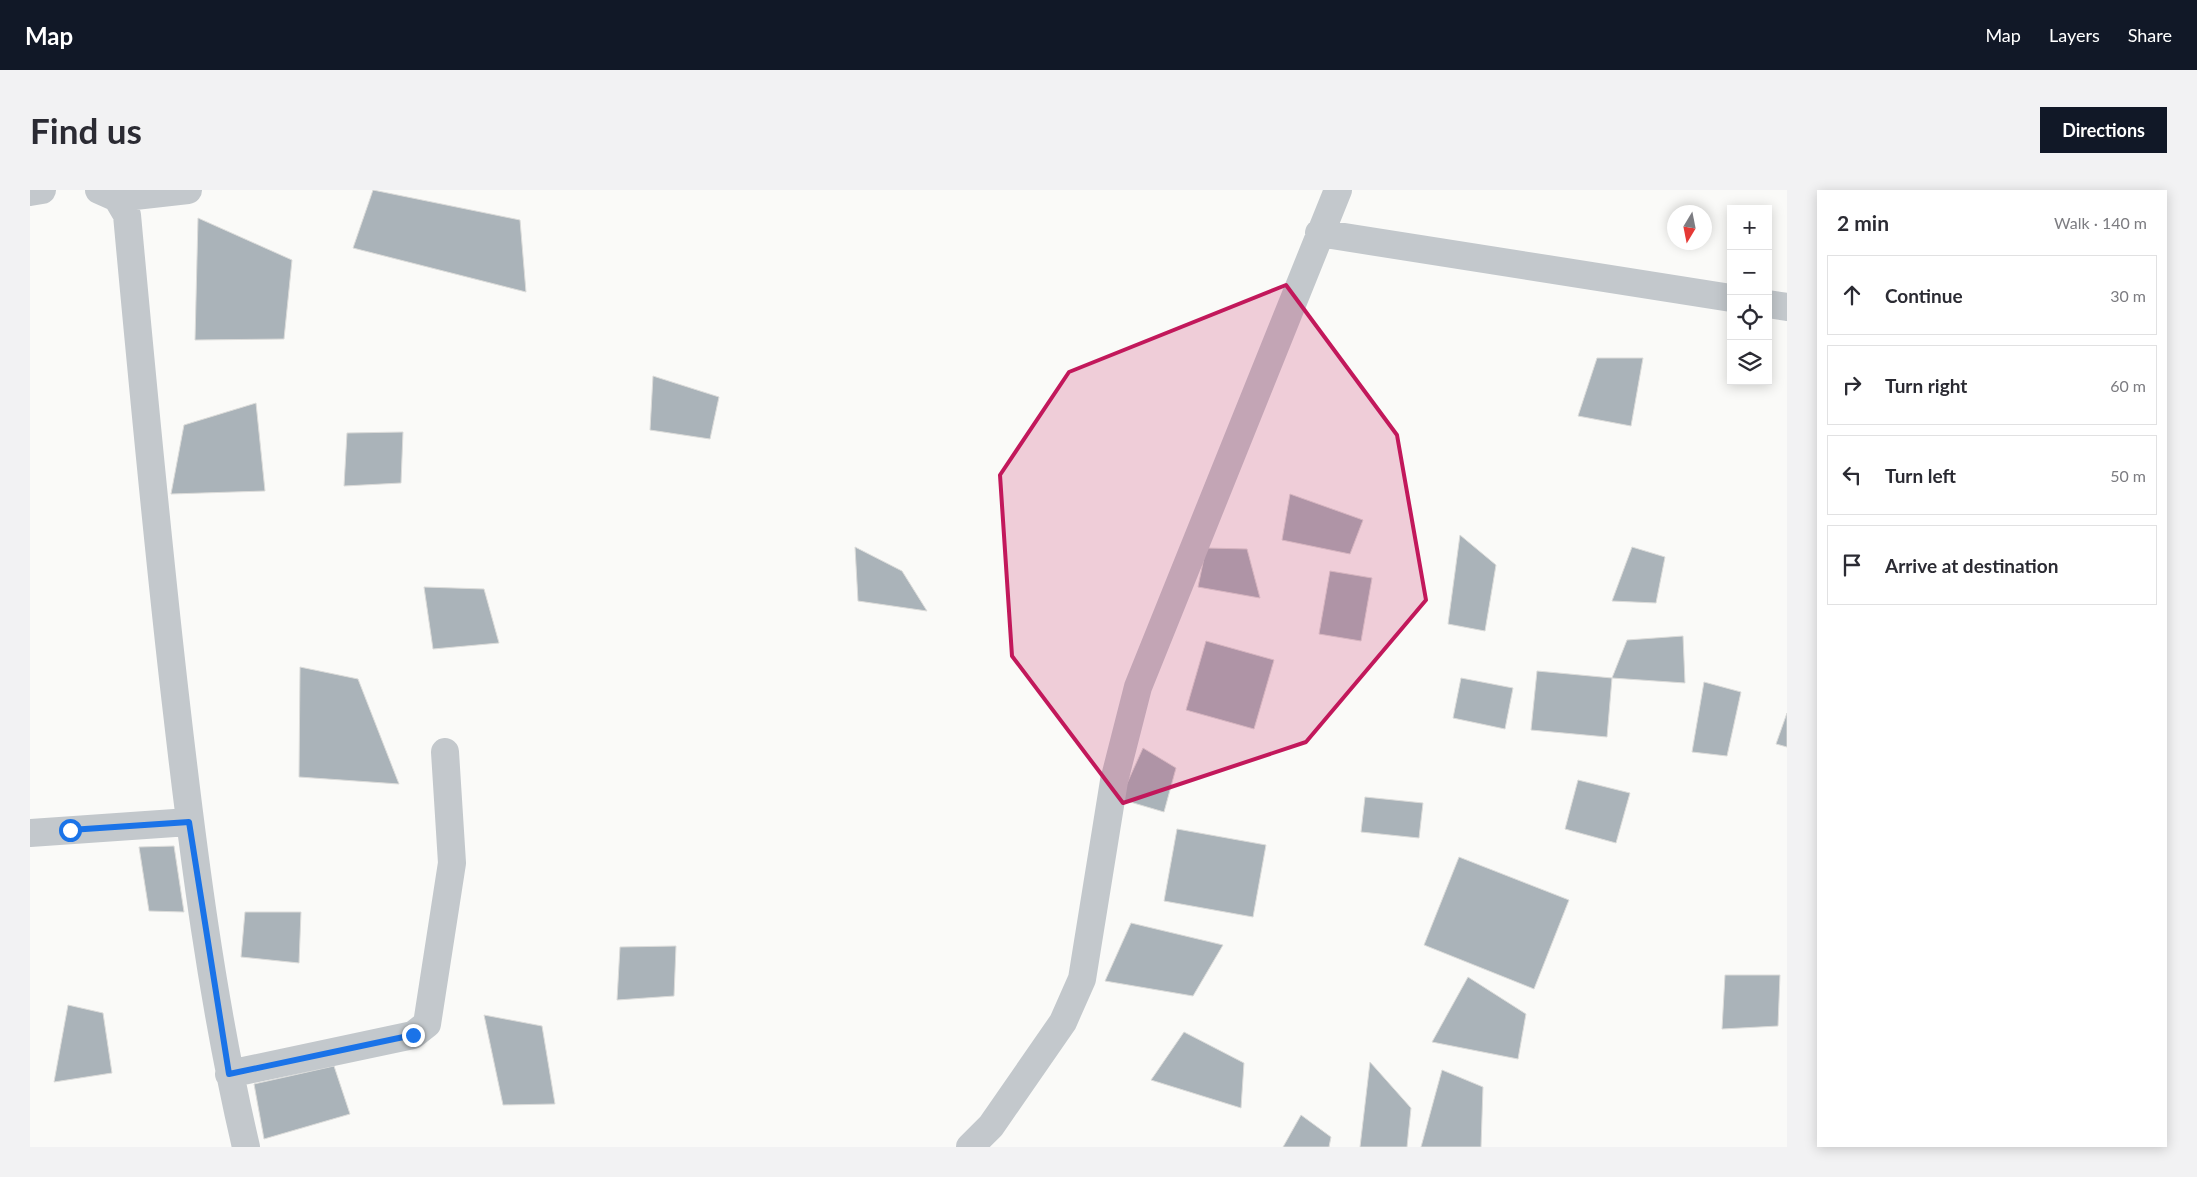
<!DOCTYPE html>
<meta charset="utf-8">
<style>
:root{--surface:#fff;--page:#f2f2f3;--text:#2b2b33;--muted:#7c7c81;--line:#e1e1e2;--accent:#111827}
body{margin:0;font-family:Lato,sans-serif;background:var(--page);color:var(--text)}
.controls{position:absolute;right:15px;top:15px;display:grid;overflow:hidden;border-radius:0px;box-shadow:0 2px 12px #0003}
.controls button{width:45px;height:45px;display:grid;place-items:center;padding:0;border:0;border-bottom:1px solid var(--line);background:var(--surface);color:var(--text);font:25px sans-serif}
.compass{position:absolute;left:1637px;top:15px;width:45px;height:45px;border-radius:50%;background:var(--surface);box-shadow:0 2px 12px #0003;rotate:190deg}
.stop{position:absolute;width:15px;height:15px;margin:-11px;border:4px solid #1a73e8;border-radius:50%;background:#fff}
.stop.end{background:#1a73e8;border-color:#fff;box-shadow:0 1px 5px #0008}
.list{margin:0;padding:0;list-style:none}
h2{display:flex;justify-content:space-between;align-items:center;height:65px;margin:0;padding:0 20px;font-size:21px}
h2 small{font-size:16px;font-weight:400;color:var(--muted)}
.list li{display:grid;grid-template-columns:32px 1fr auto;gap:15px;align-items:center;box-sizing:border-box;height:80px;margin:0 10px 10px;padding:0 10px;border:1px solid var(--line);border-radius:0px}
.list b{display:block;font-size:19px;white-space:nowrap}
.list em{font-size:16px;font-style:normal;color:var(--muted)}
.icon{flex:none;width:28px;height:28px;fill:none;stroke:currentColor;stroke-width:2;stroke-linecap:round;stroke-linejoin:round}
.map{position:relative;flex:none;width:1757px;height:957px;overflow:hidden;border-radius:0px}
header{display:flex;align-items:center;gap:30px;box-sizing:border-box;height:70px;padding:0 25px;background:var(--accent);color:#fff}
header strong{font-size:24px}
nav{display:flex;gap:28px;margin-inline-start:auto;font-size:18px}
.intro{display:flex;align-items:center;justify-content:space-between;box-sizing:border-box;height:120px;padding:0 30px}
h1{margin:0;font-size:35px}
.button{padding:12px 22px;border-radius:0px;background:var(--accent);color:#fff;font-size:18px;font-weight:700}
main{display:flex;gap:30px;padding:0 30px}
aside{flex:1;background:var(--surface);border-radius:0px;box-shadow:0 2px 12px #0003}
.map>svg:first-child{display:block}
.building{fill:#aab3b9;stroke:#dcdcda}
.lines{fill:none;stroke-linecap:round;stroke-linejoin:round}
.minor{stroke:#c3c8cc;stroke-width:28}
.route{stroke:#1a73e8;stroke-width:6}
.marked{fill:#c2185b;fill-opacity:0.2;stroke:#c2185b;stroke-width:4;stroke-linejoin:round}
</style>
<header>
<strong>Map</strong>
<nav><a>Map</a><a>Layers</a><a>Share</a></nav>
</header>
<div class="intro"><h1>Find us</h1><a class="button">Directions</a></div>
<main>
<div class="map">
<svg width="1757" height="957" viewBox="0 0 1757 957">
<rect width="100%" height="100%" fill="#fafaf8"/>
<!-- building -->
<path class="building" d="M343 0 490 30 496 102 323 58Z
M168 28 262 70 254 149 165 150Z
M1567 168H1613L1601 236 1548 226Z
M623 186 689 207 680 249 620 240Z
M226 213 235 301 141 304 154 235Z
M373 242 371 293 314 296 317 243Z
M1260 304 1333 330 1320 364 1252 350Z
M1430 345 1466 375 1455 441 1418 434Z
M825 357 872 381 897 421 828 411Z
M1602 357 1635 367 1626 413 1582 411Z
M1176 358 1217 359 1230 408 1168 397Z
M1300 381 1342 388 1331 451 1289 444Z
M394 397 454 399 469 453 403 459Z
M1653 446 1655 493 1582 488 1597 450Z
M1176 451 1244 470 1224 539 1156 520Z
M270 477 328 489 369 594 269 587Z
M1507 481 1582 488 1577 547 1501 540Z
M1431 488 1483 498 1475 539 1423 528Z
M1674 492 1711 502 1697 566 1662 562Z
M1757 523V557L1746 554Z
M1113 558 1146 578 1134 622 1090 609Z
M1548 590 1600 603 1586 653 1535 639Z
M1335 607 1393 613 1389 648 1331 642Z
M1147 639 1236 655 1223 727 1134 711Z
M144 656 154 722 119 721 109 657Z
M1429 667 1539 710 1504 799 1394 755Z
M215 722H271L269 773 211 767Z
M1101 733 1193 755 1163 806 1075 791Z
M646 756 644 806 587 810 590 757Z
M1695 785H1750L1748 836 1692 839Z
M1438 787 1496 824 1488 869 1402 852Z
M38 815 73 823 82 883 24 892Z
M454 825 512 836 525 914 473 915Z
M1154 842 1214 873 1211 918 1121 890Z
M1340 872 1381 918 1377 957H1330Z
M304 876 320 924 234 949 224 894Z
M1412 880 1453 897 1451 957H1391Z
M1271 925 1301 947 1299 957H1253Z"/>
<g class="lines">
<!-- minor -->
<path class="minor" d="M69 0 87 8 97 25C112 188 127 351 146 514 163 662 182 812 216 957
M0 2 12 0
M87 8 158 0
M1289 43 1701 108
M1738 114 1757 117
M0 643 159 632
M199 884 383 845 397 834 422 673 415 562
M940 957 961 936 1033 832 1052 789 1084 591 1108 497 1308 0"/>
</g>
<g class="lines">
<!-- route -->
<path class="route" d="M40 640 159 632 199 884 383 845"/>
</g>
<!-- marked area -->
<path class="marked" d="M1256 95 1367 245 1396 410 1276 552 1093 613 982 466 970 285 1039 182Z"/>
</svg>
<div class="controls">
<button>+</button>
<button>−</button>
<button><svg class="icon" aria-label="locate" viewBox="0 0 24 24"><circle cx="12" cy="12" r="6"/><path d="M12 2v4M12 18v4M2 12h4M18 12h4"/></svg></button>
<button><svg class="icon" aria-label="layers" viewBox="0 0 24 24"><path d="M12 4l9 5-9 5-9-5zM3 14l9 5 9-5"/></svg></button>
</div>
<svg class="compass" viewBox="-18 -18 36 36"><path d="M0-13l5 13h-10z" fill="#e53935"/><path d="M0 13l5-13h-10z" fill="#7c7c81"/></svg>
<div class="stop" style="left:40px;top:640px"></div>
<div class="stop end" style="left:383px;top:845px"></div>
</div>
<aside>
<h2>2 min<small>Walk · 140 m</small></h2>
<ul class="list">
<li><svg class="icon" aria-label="ahead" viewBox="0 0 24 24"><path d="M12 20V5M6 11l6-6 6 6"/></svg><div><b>Continue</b></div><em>30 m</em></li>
<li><svg class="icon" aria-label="right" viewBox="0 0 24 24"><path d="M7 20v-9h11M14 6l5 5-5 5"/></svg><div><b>Turn right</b></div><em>60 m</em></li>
<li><svg class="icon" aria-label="left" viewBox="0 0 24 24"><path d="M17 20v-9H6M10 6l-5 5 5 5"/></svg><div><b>Turn left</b></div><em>50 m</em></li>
<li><svg class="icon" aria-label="arrive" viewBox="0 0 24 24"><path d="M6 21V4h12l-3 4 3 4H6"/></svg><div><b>Arrive at destination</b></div></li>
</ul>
</aside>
</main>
